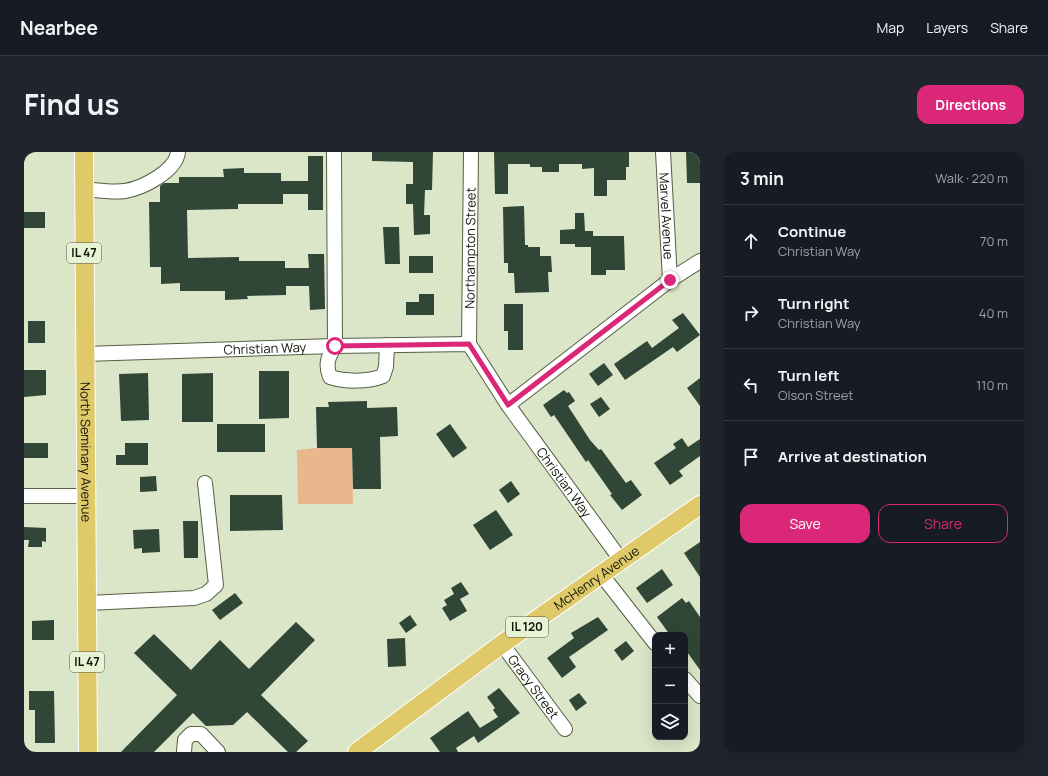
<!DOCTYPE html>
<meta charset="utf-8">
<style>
:root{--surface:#171b24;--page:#20242c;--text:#f1f3f6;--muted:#9ea1a6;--line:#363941;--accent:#db2777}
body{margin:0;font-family:Manrope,sans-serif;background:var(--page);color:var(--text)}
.controls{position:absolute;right:12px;bottom:12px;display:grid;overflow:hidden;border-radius:8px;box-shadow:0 4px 16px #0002}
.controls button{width:36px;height:36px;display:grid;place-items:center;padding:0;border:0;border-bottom:1px solid var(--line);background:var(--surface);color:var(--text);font:20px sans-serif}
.stop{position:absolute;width:12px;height:12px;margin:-9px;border:3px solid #db2777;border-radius:50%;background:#fff}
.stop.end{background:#db2777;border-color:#fff;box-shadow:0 1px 4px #0008}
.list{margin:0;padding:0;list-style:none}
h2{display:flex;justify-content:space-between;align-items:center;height:52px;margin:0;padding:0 16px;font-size:17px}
h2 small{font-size:13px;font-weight:400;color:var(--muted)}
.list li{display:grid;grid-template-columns:26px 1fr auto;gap:12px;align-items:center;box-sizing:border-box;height:72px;padding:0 16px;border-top:1px solid var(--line)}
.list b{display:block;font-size:15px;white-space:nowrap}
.list p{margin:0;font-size:13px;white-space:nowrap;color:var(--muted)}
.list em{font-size:13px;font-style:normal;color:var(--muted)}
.actions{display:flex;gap:8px;padding:12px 16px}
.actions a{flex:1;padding:9px 0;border:1px solid var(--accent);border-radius:12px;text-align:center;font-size:14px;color:var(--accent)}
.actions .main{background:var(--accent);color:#fff}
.icon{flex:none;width:22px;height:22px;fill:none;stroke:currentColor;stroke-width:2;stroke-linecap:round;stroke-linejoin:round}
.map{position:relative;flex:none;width:676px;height:600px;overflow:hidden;border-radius:12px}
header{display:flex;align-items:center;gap:24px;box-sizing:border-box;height:56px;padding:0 20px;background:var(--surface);border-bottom:1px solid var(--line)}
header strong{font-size:19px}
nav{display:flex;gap:22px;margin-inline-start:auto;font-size:14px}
.intro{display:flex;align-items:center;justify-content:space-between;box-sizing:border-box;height:96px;padding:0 24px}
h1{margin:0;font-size:28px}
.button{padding:10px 18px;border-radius:12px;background:var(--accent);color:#fff;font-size:14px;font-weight:700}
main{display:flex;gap:24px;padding:0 24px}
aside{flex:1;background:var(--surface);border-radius:12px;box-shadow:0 4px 16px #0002}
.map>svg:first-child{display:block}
.green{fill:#e8b78c}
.building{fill:#304636}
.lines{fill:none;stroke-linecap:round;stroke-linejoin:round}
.minor-casing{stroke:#575f46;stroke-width:16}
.major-casing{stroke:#fff;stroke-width:20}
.minor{stroke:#fff;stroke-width:14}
.major{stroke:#dfc969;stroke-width:18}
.route{stroke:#db2777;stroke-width:5}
.labels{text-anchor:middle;stroke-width:4;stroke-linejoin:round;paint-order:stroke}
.shield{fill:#e8f2d5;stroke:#515646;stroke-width:1}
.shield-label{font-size:12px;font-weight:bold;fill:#101309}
.street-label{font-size:13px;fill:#101309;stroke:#e8f2d5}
</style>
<header>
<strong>Nearbee</strong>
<nav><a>Map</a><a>Layers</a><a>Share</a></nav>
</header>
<div class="intro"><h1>Find us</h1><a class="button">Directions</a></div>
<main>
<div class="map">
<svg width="676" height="600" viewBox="0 0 676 600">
<rect width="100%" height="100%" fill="#dbe5c8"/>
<!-- green -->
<path class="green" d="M293 296H328L329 352H274L273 298Z"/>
<!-- building -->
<path class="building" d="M348 0H409L408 38H401L400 63H406V82L390 83 389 52H382V32H389V10L348 9Z
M470 0H605V15H602V28H583V44H570V16L558 17V12H535V20H518V15H506V12H484V42H471Z
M662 0H676V31H663Z
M284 4H299V58H284V42H259V52H214V57L163 58 164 106 215 105V109H261V116H285L284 102H300L301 157 286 158 285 134H262V143L223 144 224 147 201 148V139H156V131L137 132V115H126L125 50H136V34L140 31H155V25H200L199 17 220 16V21H257V29H284Z
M500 54 501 93H504V95H516V104H527L528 120H524L525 140 491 141 490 121H484V111H480L479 55Z
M0 60H21V76H0Z
M551 61H560L561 79H569V84H600L601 118H582V123H567V95H551V92H536V78L551 77Z
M359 75H375L376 112H361Z
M385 104H409V121H385Z
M395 142H410V163H382V150H395Z
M480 152H499V198H484V179H480Z
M659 161 676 183 653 200 649 195 601 228 590 212 623 189 628 196 655 176 648 168Z
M4 169H21V191H4Z
M580 211 589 223 574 234 565 222Z
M0 218H22V243L0 245Z
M235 219H265V266L235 267Z
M124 221 125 268 97 269 95 222Z
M189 221V270H158V222Z
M676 226V254L663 236Z
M540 238 543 241 545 240 551 249 544 254 566 288 575 298 577 297 602 331 607 328 618 343 598 358 586 343 588 342 564 308 562 310 530 263 527 265 519 253Z
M577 245 586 257 575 265 566 252Z
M343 249V256L373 255 374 284 356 285 357 337H329L328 296H293L292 255H305L304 250Z
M193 272H241V300H193Z
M426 272 443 296 429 306 412 282Z
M658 286 664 295 676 287V304L655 319 659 324 646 333 630 311 652 296 649 292Z
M0 291H24V306H0Z
M101 291H124V313H92V303H101Z
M132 324 133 339 116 340V325Z
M487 329 496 342 484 351 475 338Z
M206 343H258L259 378 206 379Z
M472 358 489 383 466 398 449 373Z
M159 369H174V406H160Z
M0 375 22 376V390L18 389V395H4L5 388H0Z
M135 377 136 400 118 401V396L110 397 109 378Z
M676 390V425L660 401Z
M638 417 649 433 623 451 612 436Z
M437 430 445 442 436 447 443 459 426 469 418 456 423 453 420 448 430 442 427 436Z
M211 441 219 451 196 468 188 458Z
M658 446 662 451 665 449 676 465V518L661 497V483H646L633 465Z
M386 463 393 473 382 481 375 471Z
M574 465 584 478 545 505 552 515 538 526 523 506 550 486 547 481Z
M30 468V488H8V469Z
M272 470 291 488 237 543 284 589 272 600H264L223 560 209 573 182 574 169 561 130 600H97L153 543 110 501 130 482 167 518 196 488 225 517Z
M381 486 382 514 364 515 363 487Z
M602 489 610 499 598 509 590 498Z
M475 536 496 561 454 591 450 584 432 596 434 600H416L406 586 444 559 456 576 474 565 469 558 471 556 463 545Z
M5 539H30L31 591H11V558H5Z
M555 541 563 551 552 559 545 548Z"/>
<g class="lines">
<defs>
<g id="minor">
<path d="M310 0 311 194C304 205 301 212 306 225 322 230 344 230 359 224L362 215 363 193"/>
<path id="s1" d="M639 0 646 128"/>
<path d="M60 37C73 38 88 41 101 39 119 36 152 19 154 0"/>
<path id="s2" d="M445 192 447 0"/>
<path id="s3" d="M60 202 311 194 445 192 484 253 597 408"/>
<path d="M484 253 646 128 676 109"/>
<path d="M0 344H62"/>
<path d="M577 422 631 491"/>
<path d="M63 451 170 446 182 442 192 433 181 331"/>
<path id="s4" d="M478 492 541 577"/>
<path d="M661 527 676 544"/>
<path d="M160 600 161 588 167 582H177L194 600"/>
</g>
<g id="major">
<path id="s5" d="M60 0 64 600"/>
<path id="s6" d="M333 600 478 492 676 353"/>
</g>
</defs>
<!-- minor casing -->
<use href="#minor" class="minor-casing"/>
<!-- major casing -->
<use href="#major" class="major-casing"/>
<!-- minor -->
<use href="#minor" class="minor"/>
<!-- major -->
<use href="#major" class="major"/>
</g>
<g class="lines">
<!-- route -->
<path class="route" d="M311 194 445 192 484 253 646 128"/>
</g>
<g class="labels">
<!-- shield labels -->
<g class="shield">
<rect x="43" y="91" width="34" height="20" rx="3"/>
<rect x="482" y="465" width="42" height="20" rx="3"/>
<rect x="46" y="500" width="34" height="20" rx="3"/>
</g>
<g class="shield-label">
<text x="60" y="105">IL 47</text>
<text x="503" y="479">IL 120</text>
<text x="63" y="514">IL 47</text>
</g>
<!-- street labels -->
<g class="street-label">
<text dy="5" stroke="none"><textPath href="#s1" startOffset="64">Marvel Avenue</textPath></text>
<text dy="5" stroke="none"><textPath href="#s2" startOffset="96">Northampton Street</textPath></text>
<text dy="5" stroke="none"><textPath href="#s3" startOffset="181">Christian Way</textPath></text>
<text dy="5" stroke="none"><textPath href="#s5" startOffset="300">North Seminary Avenue</textPath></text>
<text dy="5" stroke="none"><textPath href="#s3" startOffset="553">Christian Way</textPath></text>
<text dy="5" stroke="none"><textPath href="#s6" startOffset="296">McHenry Avenue</textPath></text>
<text dy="5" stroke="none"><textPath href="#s4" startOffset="53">Gracy Street</textPath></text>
</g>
</g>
</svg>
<div class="controls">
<button>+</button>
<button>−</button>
<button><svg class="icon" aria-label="layers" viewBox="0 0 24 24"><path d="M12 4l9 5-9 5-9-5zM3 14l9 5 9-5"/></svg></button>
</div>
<div class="stop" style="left:311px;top:194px"></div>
<div class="stop end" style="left:646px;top:128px"></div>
</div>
<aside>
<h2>3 min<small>Walk · 220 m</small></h2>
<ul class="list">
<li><svg class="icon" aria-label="ahead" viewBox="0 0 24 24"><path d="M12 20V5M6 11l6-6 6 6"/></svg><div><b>Continue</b><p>Christian Way</p></div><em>70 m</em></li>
<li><svg class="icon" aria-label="right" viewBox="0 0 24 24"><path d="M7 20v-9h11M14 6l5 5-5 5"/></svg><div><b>Turn right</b><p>Christian Way</p></div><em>40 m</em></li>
<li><svg class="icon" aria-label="left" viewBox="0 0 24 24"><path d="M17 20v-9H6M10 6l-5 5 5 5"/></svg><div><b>Turn left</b><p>Olson Street</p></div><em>110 m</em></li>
<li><svg class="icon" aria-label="arrive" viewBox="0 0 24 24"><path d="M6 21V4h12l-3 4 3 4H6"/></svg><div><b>Arrive at destination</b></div></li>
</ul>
<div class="actions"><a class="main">Save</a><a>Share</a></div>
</aside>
</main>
